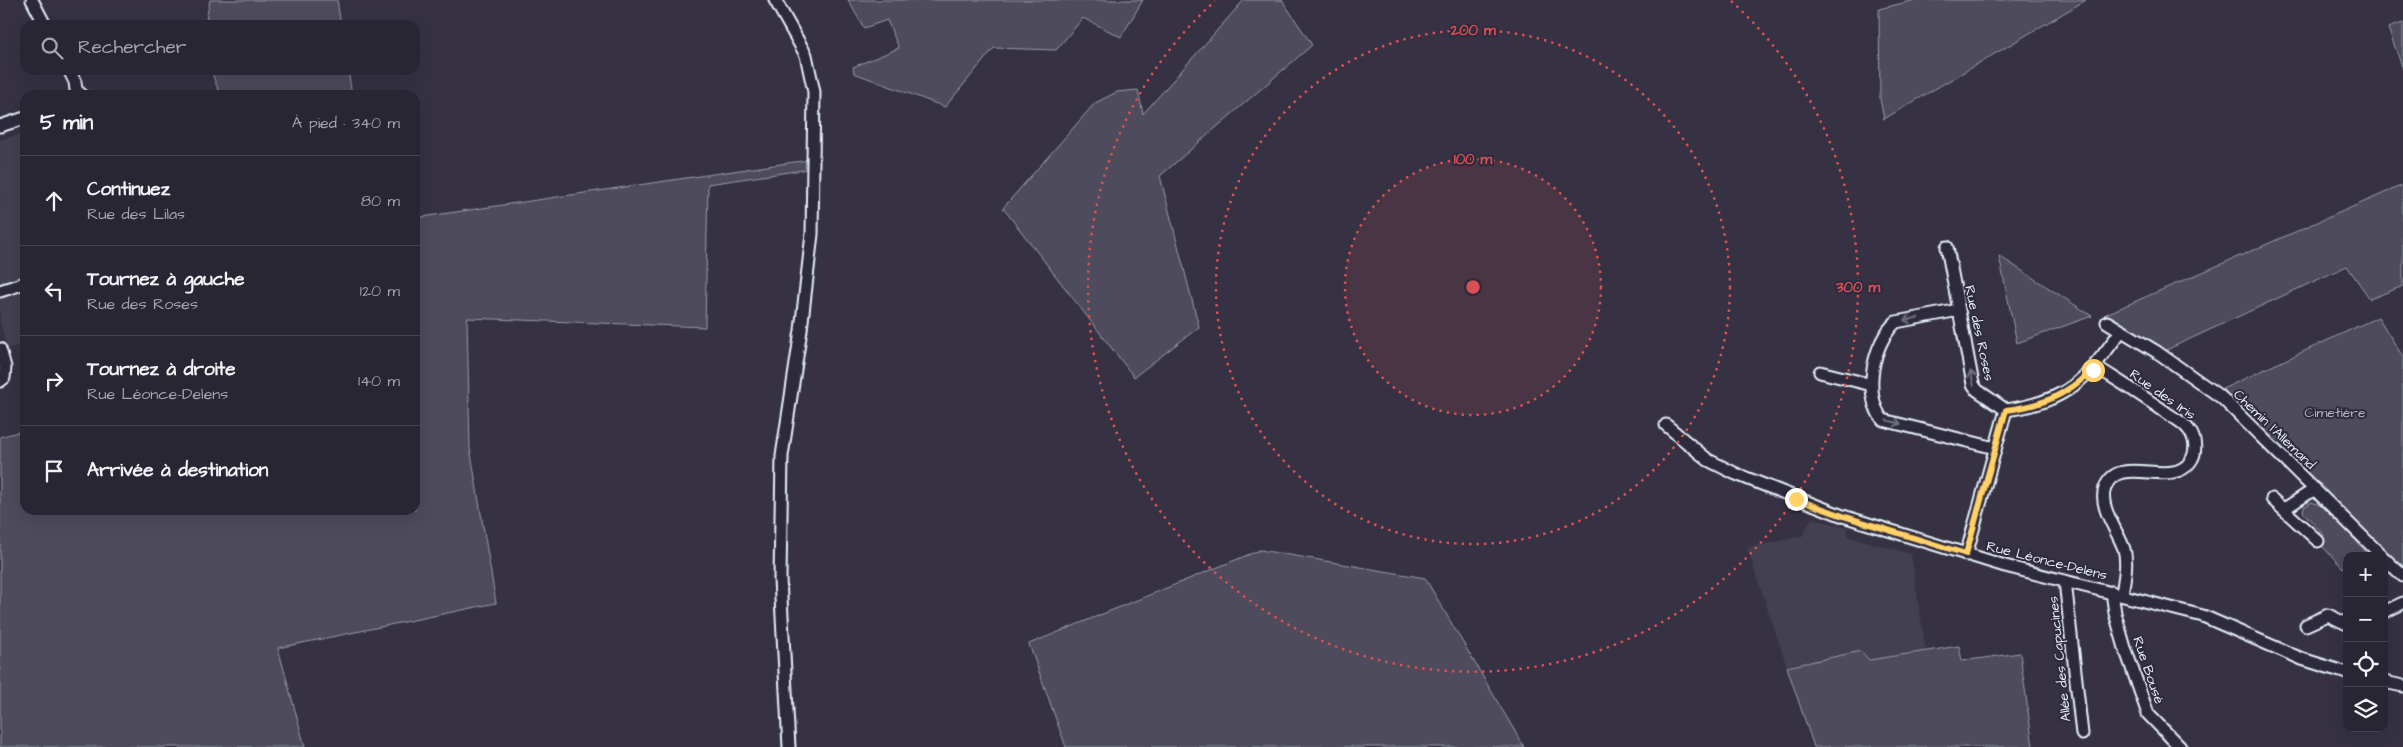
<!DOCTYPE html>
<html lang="fr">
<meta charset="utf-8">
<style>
:root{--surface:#282633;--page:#302e3b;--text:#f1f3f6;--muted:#a5a5ac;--line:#44434e}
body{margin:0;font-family:"Architects Daughter",sans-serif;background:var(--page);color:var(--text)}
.controls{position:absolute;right:15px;bottom:15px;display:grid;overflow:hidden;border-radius:10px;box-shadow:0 5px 20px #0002}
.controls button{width:45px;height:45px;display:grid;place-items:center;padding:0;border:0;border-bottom:1px solid var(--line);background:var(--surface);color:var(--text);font:25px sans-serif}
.stop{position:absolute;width:15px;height:15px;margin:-11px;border:4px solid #ffd166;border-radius:50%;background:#fff}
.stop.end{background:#ffd166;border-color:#fff;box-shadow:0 1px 5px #0008}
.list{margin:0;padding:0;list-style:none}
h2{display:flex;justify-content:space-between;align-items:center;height:65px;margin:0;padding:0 20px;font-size:21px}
h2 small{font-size:16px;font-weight:400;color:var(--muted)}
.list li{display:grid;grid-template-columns:32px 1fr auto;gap:15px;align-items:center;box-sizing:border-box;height:90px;padding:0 20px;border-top:1px solid var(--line)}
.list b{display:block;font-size:19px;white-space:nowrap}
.list p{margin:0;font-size:16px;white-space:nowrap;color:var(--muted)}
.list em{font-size:16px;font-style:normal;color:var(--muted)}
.icon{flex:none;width:28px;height:28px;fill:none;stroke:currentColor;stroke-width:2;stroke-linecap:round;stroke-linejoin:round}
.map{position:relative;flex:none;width:2403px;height:747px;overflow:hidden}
.search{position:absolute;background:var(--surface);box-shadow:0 5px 20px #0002;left:20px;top:20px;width:400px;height:55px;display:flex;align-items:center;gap:12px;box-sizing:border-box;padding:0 18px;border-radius:15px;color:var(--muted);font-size:19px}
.panel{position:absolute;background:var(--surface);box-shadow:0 5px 20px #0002;left:20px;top:90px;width:400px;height:425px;border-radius:15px}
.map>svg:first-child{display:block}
.built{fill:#433f51}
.green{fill:#4d4b5c;stroke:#9a9eaa}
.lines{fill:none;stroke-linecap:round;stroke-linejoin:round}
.minor-casing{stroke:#e8f1f8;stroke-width:15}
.minor{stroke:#2f2a3d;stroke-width:11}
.oneway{stroke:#70707e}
.route{stroke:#ffd166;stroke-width:6}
.ring{fill:none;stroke:#da5052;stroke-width:2.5;stroke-dasharray:2.5 5}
.labels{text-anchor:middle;stroke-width:4;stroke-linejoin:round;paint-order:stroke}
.street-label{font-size:14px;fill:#e8f1f8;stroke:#2f2a3d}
.park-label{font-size:14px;fill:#b2b7c1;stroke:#2f2a3d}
.centre{fill:#da5052;stroke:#2f2a3d;stroke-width:2.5}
.ring-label{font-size:15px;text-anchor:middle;font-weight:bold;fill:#da5052;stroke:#2f2a3d;stroke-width:4;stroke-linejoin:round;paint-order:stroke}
</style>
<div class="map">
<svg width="2403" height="747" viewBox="0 0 2403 747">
<rect width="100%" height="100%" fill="#363244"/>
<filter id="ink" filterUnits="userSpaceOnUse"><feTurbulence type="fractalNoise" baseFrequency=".02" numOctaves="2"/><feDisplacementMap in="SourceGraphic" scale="10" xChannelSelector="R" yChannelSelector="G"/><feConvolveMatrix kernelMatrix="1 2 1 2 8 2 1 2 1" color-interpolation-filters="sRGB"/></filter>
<g filter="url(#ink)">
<!-- built -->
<path class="built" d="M25 133V344L7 349 0 323V140Z
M1812 518 1847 528 1848 536 1911 554 1926 651 1869 660 1861 651 1787 667 1747 548 1802 536Z"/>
<!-- green -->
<path class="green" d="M210 0H337L341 25H205Z
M848 0H1143L1121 37 1083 18 1056 50 994 48 945 107 854 73 853 67 899 48 887 20 864 28Z
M1244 0H1282L1312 45 1160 176 1199 327 1134 377 1003 208 1095 103 1117 92 1138 90 1143 114Z
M1915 0H2086L1884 119 1880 99 1879 9Z
M2403 23V69L2388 28Z
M211 70H348L352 95H220Z
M808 160 809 169 708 184 705 327 467 318 470 448 496 603 278 648 305 747H0V437L25 430V510H415V218Z
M2403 185V286L2370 299 2347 266 2162 352 2104 315Z
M1999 256 2092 316 2017 343Z
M2378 317 2403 357V573L2218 391Z
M2312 502 2324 507 2368 554 2347 556V565L2343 568 2320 544 2324 535 2303 512 2304 507Z
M1260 550 1425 578 1524 747H1066L1029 644Z
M1959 646 1962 661 2020 653 2033 747H1814L1787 667 1861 651 1869 660Z"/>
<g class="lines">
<defs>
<path id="minor" d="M32 0 45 25
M775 0 806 55 814 92 812 234 801 330 782 456 780 579 789 747
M69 70 75 82 76 90 82 95
M0 126 25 118
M1947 247 1973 384 1977 390 2006 410
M0 291 25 283
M1959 310 1896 322C1873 342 1862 395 1883 420L1995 448
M2107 322 2157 352 2222 398 2382 556
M0 349 5 367 4 378 0 381
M2095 366C2120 382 2145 397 2168 414 2175 418 2185 424 2189 430 2196 439 2197 453 2190 462 2171 489 2118 452 2105 488 2098 507 2118 531 2124 549 2128 563 2124 580 2122 594
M1820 372 1872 385
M2006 410C2069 401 2085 380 2121 331
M1666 425 1708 460 1736 474 1843 516 2005 566 2203 616 2302 659 2347 673
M2272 499 2318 541
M2284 509 2315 489
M1966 555 2006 410
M2384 558 2403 576
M2065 581 2082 734
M2112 592 2115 613 2125 648 2148 714 2180 747
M2384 612 2403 603
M2306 625 2328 615 2347 624
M2384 682 2403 686"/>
</defs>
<!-- minor casing -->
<use href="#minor" class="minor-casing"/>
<!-- minor -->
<use href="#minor" class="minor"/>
</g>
<!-- one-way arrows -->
<defs><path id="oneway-shaft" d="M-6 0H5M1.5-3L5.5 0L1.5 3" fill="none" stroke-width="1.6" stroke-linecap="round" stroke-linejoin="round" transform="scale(1.25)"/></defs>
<g class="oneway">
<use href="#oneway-shaft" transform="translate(1911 319) rotate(170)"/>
<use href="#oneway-shaft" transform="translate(1972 378) rotate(-103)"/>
<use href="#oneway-shaft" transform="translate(1894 422) rotate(14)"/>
</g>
</g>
<g class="lines" filter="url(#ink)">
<!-- route -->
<path class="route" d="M1796 499 1843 516 1966 554 2006 410C2044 405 2064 396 2093 370"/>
</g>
<!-- distance rings -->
<circle cx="1473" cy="287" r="128" fill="#da5052" fill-opacity=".12"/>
<g class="ring">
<circle cx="1473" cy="287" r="128"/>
<circle cx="1473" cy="287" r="257"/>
<path d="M1731 1A385 385 0 1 1 1215 1"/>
</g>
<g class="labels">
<!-- street labels -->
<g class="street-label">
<text transform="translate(1980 333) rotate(78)" y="5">Rue des Roses</text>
<text transform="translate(2163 394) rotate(35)" y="5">Rue des Iris</text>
<text transform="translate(2275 429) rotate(44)" y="5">Chemin l'Allemand</text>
<text transform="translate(2047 560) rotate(14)" y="5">Rue Léonce-Delens</text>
<text transform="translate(2059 659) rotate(-96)" y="5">Allée des Capucines</text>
<text transform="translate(2149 670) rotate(71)" y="5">Rue Bousé</text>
</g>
<!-- park labels -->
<g class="park-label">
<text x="2335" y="417">Cimetière</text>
</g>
</g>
<circle cx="1473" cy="287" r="8" class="centre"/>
<g class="ring-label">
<text x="1473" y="35">200 m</text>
<text x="1473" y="164">100 m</text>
<text x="1858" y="292">300 m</text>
</g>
</svg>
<div class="controls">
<button>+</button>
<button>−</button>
<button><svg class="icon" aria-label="locate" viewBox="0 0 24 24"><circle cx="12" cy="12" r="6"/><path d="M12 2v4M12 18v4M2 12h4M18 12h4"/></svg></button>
<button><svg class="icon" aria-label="layers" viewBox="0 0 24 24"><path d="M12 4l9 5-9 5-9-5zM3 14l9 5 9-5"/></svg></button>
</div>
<div class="stop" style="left:2093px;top:370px"></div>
<div class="stop end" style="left:1796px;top:499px"></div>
<div class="search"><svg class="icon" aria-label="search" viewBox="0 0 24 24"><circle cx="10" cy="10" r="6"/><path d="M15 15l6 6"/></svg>Rechercher</div>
<section class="panel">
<h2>5 min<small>À pied · 340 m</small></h2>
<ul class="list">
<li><svg class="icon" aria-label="ahead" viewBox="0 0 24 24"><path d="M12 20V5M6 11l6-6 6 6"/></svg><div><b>Continuez</b><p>Rue des Lilas</p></div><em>80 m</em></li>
<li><svg class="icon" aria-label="left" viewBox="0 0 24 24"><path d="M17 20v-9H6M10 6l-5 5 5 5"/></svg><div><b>Tournez à gauche</b><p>Rue des Roses</p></div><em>120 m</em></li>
<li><svg class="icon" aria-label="right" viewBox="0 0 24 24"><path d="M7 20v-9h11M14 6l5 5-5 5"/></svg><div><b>Tournez à droite</b><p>Rue Léonce-Delens</p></div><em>140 m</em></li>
<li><svg class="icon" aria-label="arrive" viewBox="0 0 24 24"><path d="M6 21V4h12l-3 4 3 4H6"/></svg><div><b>Arrivée à destination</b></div></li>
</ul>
</section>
</div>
